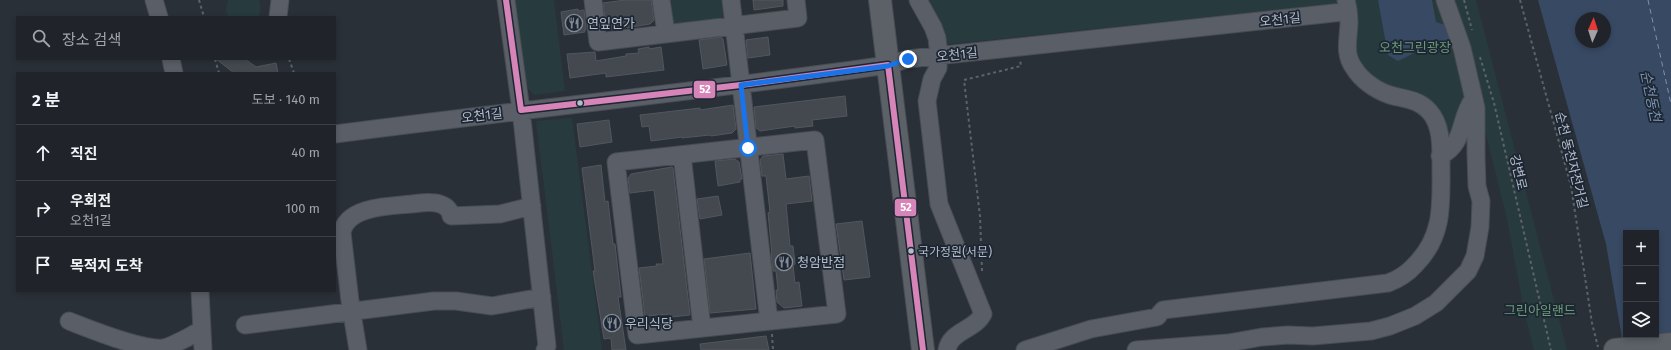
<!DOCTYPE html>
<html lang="ko">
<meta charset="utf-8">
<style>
:root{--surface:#20242a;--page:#2d3036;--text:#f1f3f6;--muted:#a2a4a8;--line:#3d4147}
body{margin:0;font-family:"Fira Sans","Noto Sans KR",sans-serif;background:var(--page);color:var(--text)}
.controls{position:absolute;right:12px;bottom:12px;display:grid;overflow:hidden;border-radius:0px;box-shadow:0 2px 6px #0003}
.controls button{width:36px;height:36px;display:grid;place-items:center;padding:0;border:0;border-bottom:1px solid var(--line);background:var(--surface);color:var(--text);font:20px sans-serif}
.compass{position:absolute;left:1575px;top:12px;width:36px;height:36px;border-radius:50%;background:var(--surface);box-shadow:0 2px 6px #0003;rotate:3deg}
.stop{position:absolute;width:12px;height:12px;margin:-9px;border:3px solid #1a73e8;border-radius:50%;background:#fff}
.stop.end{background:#1a73e8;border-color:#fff;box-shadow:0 1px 4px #0008}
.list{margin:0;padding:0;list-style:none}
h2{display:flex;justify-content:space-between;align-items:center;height:52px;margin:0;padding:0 16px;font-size:17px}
h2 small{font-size:13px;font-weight:400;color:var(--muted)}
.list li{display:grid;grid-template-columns:26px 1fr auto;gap:12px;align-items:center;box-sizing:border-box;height:56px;padding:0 16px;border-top:1px solid var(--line)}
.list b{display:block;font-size:15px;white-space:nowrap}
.list p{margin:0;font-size:13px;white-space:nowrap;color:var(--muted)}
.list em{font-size:13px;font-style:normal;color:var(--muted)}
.icon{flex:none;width:22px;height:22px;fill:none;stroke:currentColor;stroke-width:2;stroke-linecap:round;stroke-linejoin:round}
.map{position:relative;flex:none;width:1671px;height:350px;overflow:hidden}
.search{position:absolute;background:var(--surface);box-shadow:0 2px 6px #0003;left:16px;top:16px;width:320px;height:44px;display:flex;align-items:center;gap:10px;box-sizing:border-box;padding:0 14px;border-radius:0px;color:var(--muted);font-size:15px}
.panel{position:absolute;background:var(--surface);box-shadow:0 2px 6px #0003;left:16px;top:72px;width:320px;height:220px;border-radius:0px}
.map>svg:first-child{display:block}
.green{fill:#273a3e}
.water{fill:#384963;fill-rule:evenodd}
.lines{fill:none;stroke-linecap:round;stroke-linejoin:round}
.ferry{stroke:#7c92b1;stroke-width:1;stroke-dasharray:5 4;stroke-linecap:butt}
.building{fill:#444950;stroke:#52575f}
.minor-casing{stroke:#484c53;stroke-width:19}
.major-casing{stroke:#484c55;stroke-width:24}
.path{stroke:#5d636a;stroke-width:2;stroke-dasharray:3 3;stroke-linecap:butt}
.minor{stroke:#5a5e66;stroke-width:17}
.major{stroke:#5c6168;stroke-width:22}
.bus-1-casing{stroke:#1d2633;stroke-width:9}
.bus-1{stroke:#d785b8;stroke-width:6}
.route{stroke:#1a73e8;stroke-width:5}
.bus-dot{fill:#b4bcc9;stroke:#1d2633;stroke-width:1.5}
.labels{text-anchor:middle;stroke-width:3.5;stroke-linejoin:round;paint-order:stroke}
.bus-label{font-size:12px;fill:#b4bcc9;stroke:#1d2633;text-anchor:start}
.street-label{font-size:13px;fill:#b4bcc9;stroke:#1d2633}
.poi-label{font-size:13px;fill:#b4bcc9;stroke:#1d2633;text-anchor:start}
.park-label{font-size:13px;fill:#6b9a76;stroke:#1d2633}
.water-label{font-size:14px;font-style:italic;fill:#7c92b1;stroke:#1d2633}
.line-badge{stroke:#1d2633;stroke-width:1.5}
.badge-label{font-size:11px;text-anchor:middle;font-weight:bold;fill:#fff}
</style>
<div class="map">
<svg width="1671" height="350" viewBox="0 0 1671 350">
<rect width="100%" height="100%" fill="#2a3038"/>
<!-- green -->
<path class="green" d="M228 0H259C261 6 261 11 258 17H228L226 10Z
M512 0H554L565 91 534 95 523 83Z
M668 0H722L724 22 680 27 671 21Z
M921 0H1476L1567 350H1534L1524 311 1507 219 1475 90 1452 159 1440 121 1382 85 1355 62 1350 2 941 45Z
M572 118 602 350H564L536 121Z"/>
<!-- water -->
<path class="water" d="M1378 0H1432L1436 22 1445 25H1449L1451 43 1444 49 1434 51 1416 52 1398 61 1388 55Z
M1538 0H1671V350H1624L1606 244ZM1581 18H1605V42H1581ZM1626 233H1656V335H1626Z"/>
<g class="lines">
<!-- ferry -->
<path class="ferry" d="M1648 0 1671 104"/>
</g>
<!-- building -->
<path class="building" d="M625 0H651L654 20 650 24 632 27 611 29 606 26 603 3Z
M753 0H783V6L754 10Z
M578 9V11L584 10 586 30H584L585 32 564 35 561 12Z
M721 37 723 39 727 65 703 69 699 40Z
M768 37 770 55 748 58 746 40Z
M649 47V49L661 47 664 70 606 77V73L570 78 567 54 595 52 596 61 626 56V54L639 53 638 49Z
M216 59H245L256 67 276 63 278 73H234Z
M845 96 847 116 812 120 813 126 795 128V126L760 131 756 128 754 107Z
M733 105 736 129 732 133 711 136 710 135 682 138V137L651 141 649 126 642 127 640 115 700 108V110Z
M609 120 612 142 580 147 577 124Z
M783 154 786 179 809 176 812 201 786 204 790 246H793L795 264 793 265 795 283 799 282 802 306 784 308 777 302 776 290H778L776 271H773L771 254H772L768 213 770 212 766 176H762L760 160 763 156Z
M735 159 739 162 742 179H740V182L718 186 715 161Z
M601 165 605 202 608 201 613 244H615L621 297H618L626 350H612L611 338 604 339 593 271H595L582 168Z
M672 167 673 168 690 315 671 317 670 314 645 316 639 268 657 266 656 264H663L654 190 630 193 628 178 631 174Z
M718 196 722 215 700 219 697 199Z
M862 221 870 277 844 280 836 224Z
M750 253 756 309 710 313 704 259Z
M766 336 769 350H701L700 344Z"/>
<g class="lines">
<defs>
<path id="minor" d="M154 0 159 17
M506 0 521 110 547 346 545 350
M593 0 598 42 798 18 796 0
M661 0 666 33
M731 0 769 321
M918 0 933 27 937 38 939 56 938 68 932 79 927 101 939 204 983 314C975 330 950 331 947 350
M278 17 280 0
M171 59 174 73
M335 134C519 110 704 91 888 65L908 59 1343 12
M815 140 837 314 637 335 616 162Z
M682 155 702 328
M1440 156C1465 144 1459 120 1472 101
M200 291 203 350
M69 321C92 330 141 350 163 348 174 346 191 335 202 330
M245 325 434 301H456L492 306 542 297
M358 350 350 301 342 233C346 206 391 206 412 204 421 203 431 201 440 204 446 206 450 210 451 216L500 214 532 206
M1025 350 1091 329 1157 317 1163 310 1388 283C1399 279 1407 274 1415 265 1444 236 1441 204 1441 166 1441 147 1442 125 1429 111 1418 99 1404 99 1390 95 1377 91 1361 80 1354 68 1343 53 1349 38 1349 21 1349 14 1348 7 1346 0
M1136 350 1228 343 1262 337 1288 335 1313 336 1371 331 1390 326 1415 316 1436 303 1468 271 1475 256 1480 227 1481 201 1477 186 1476 155V108L1462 48 1445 0"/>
<path id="major" d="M880 0 923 350
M1615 350 1671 344"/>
</defs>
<!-- minor casing -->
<use href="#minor" class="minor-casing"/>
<!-- major casing -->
<use href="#major" class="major-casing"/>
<!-- path -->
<path class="path" d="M199 0 204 17
M1464 0 1472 30
M1520 0 1571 186 1592 323 1598 347
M1480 57 1494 103 1551 350
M215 59 219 73
M289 59 294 73
M982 271 980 216 964 80 1021 66 1020 60
M772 334 773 350"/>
<!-- minor -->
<use href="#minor" class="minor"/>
<!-- major -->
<use href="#major" class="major"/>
<defs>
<path id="bus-1" d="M506 0 521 110
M888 65 923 350
M521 110 741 85 888 65"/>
</defs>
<!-- bus-1 casing -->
<use href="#bus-1" class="bus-1-casing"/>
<!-- bus-1 -->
<use href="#bus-1" class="bus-1"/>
</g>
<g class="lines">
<!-- route -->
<path class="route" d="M748 148 741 85 888 66 908 59"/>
</g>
<!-- icons -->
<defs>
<symbol id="restaurant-ring" viewBox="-11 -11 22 22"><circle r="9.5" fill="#1d2633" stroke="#848b96" stroke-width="1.5"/><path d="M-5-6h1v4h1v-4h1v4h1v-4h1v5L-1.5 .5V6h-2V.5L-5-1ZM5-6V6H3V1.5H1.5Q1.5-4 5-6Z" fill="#848b96"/></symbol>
</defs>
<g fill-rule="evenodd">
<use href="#restaurant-ring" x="564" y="13" width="20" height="20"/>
<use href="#restaurant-ring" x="774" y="252" width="20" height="20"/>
<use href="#restaurant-ring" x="602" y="313" width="20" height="20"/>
</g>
<!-- markers -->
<g class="bus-dot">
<circle cx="580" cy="103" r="3.5"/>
<circle cx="911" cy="251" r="3.5"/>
</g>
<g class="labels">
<!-- bus labels -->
<g class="bus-label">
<text x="918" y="256">국가정원(서문)</text>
</g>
<!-- street labels -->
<g class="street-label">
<text transform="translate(1280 19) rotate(-6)" y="5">오천1길</text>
<text transform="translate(957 54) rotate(-6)" y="5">오천1길</text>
<text transform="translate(482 115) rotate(-7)" y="5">오천1길</text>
<text transform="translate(1572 160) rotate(76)" y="5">순천 동천자전거길</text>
<text transform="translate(1519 172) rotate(77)" y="5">강변로</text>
</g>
<!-- poi labels -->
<g class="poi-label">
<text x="587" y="28">연잎연가</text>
<text x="797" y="267">청암반점</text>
<text x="625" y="328">우리식당</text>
</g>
<!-- park labels -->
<g class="park-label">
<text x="1415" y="52">오천그린광장</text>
<text x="1540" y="315">그린아일랜드</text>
</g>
<!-- water labels -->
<g class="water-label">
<text transform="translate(1651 96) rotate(78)" y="5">순천동천</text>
</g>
</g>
<g class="line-badge">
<rect x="693" y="80" width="23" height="19" rx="4" fill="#d785b8"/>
<rect x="894" y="198" width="23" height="19" rx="4" fill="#d785b8"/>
</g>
<g class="badge-label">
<text x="705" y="93">52</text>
<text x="906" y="211">52</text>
</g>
</svg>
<div class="controls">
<button>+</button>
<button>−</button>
<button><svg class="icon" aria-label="layers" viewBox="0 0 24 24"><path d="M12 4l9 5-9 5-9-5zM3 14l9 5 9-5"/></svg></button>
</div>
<svg class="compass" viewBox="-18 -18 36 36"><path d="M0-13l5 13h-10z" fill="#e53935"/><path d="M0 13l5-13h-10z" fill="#a2a4a8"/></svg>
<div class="stop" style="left:748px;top:148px"></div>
<div class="stop end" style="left:908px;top:59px"></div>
<div class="search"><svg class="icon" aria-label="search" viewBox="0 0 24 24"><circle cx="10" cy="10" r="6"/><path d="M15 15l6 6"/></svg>장소 검색</div>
<section class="panel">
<h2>2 분<small>도보 · 140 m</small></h2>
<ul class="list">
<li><svg class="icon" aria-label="ahead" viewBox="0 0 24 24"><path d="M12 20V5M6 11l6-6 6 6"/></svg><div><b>직진</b></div><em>40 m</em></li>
<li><svg class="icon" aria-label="right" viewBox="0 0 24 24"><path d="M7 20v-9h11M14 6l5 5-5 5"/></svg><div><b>우회전</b><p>오천1길</p></div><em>100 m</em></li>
<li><svg class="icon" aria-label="arrive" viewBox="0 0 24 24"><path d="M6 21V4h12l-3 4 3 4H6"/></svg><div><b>목적지 도착</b></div></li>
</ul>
</section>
</div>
